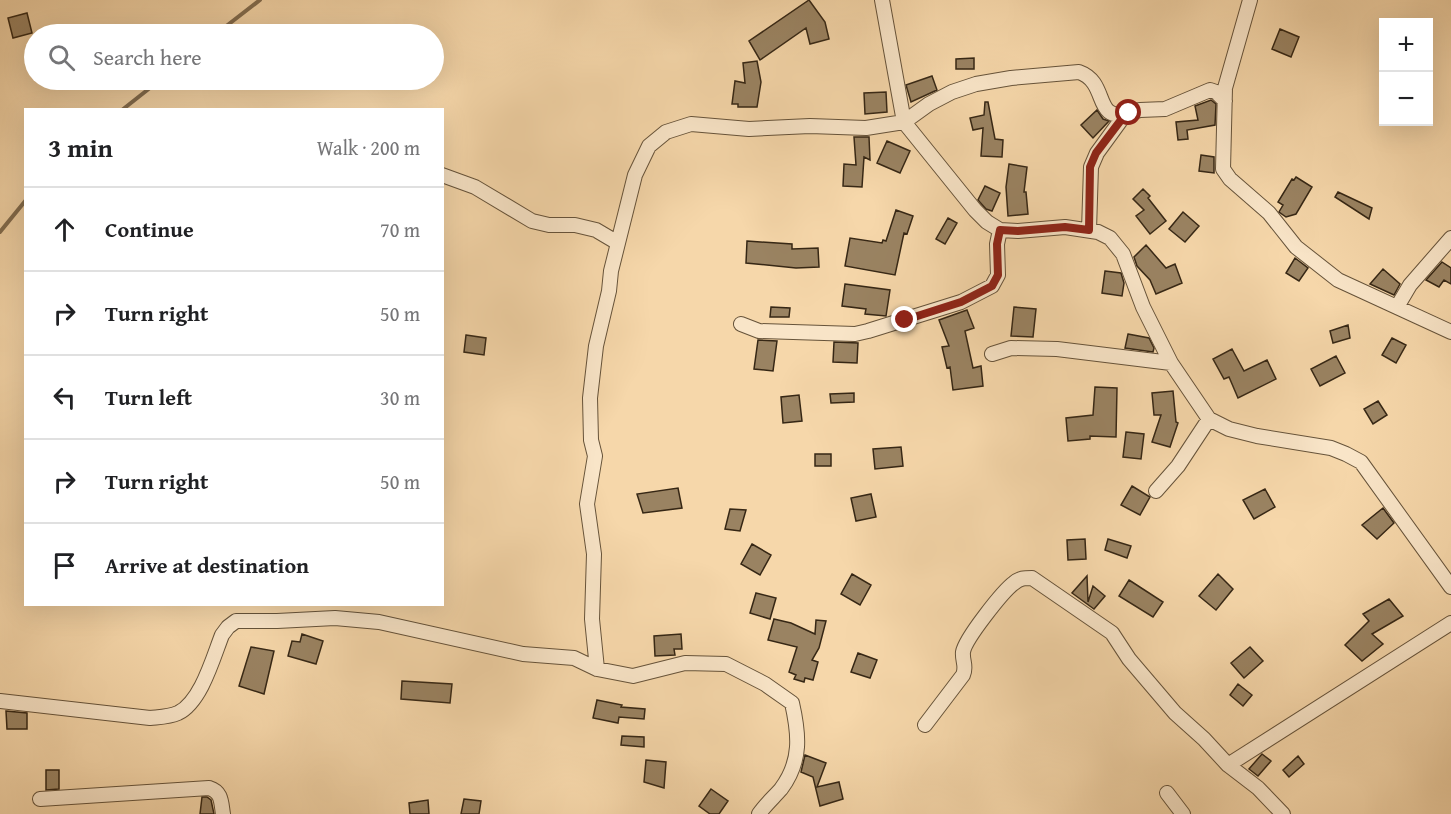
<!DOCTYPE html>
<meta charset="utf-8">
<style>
:root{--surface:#fff;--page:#f2f2f2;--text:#202124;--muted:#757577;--line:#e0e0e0}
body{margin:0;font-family:"Gentium Book Plus",serif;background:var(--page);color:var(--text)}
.controls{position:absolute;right:18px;top:18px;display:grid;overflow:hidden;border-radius:0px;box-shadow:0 6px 24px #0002}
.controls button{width:54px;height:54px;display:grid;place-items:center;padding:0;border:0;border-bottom:2px solid var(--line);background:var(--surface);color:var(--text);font:30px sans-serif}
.stop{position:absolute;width:18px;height:18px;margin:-14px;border:4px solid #8f2418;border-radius:50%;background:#fff}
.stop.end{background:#8f2418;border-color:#fff;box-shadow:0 2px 6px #0008}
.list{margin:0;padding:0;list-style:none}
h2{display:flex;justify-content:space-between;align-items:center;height:78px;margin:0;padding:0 24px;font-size:26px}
h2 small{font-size:20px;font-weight:400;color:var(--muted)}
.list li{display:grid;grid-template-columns:39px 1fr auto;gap:18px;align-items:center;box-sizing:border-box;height:84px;padding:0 24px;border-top:2px solid var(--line)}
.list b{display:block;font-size:22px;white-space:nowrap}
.list em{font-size:20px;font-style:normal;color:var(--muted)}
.icon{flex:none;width:33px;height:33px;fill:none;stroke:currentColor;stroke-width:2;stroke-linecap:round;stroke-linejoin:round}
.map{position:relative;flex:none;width:1451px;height:814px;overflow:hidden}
.search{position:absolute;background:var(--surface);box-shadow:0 6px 24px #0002;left:24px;top:24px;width:420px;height:66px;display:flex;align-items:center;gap:15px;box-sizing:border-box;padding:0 21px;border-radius:33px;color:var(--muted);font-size:22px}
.panel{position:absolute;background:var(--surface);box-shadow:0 6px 24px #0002;left:24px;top:108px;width:420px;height:498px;border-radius:0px}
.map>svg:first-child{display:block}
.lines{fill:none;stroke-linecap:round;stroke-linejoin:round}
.stream{stroke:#826d50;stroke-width:4}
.building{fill:#9a8362;stroke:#362715;stroke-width:1.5}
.minor-casing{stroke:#66533a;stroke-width:16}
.minor{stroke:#f9e5c8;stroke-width:14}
.route{stroke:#8f2418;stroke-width:8}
</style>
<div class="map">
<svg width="1451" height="814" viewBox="0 0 1451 814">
<rect width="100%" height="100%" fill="#f6d7aa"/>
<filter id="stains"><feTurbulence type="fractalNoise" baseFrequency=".00333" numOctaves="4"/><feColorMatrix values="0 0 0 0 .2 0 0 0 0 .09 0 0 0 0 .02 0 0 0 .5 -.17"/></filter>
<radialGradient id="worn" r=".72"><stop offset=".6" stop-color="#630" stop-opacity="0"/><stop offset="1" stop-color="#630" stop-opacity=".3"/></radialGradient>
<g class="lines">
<!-- stream -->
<path class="stream" d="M216 34 260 0
M122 110 160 80
M0 232 26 200"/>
</g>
<!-- building -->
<path class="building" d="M809 0 825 22 829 39 810 44 806 28 760 60 749 41Z
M27 13 32 33 13 38 8 18Z
M1280 29 1299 37 1291 57 1272 49Z
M974 58V69H956V59Z
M757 61 761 82 757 107H738V104H732L735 81 745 83 743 63Z
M932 76 937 90 911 102 906 85Z
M886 92 887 112 865 114 864 93Z
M1211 100 1216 104 1215 125 1187 130 1188 139 1178 140 1176 122 1198 120 1195 106Z
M985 102H988L995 139 1003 140 1002 157 981 156 983 128 973 130 970 118 984 115Z
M1097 110 1103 119 1109 121 1093 138 1081 125Z
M854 137H869L870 160 864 157 862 187 843 186 844 164 856 165Z
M887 141 910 151 900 173 877 163Z
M1201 155 1214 157V173L1199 171Z
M1009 164 1027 167 1024 192H1026L1028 214 1008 216 1006 187Z
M1296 177 1312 187 1296 214 1286 217 1279 212 1283 205 1278 202 1292 179 1294 180Z
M985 186 1000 193 992 211 986 209 978 200Z
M1143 189 1150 196 1148 198 1166 221 1150 234 1136 216 1144 210 1133 199Z
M1338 192 1372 208 1369 219 1335 197Z
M896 210 913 216 907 234 904 233 895 275 845 266 850 238 882 243 883 240 886 241Z
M1183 212 1199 226 1185 242 1169 229Z
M948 218 957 223 945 244 936 239Z
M747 241 792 244V249L818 248 819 267 796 268 746 263Z
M1146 245 1166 268 1175 264 1182 283 1156 294 1150 280 1137 266 1134 257Z
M1295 258 1308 268 1299 281 1286 273Z
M1442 262 1451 268V284L1444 280 1439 287 1426 280Z
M1383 269 1400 284 1394 295 1370 284Z
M1105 271 1121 273 1124 283 1122 296 1102 293Z
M845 284 890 290 886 316 865 314 866 309 842 306Z
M771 307 790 308 789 317H770Z
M1014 307 1036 309 1033 337 1011 336Z
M967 310 974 328 965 331 973 368 981 366 983 386 953 390 950 367 947 368 942 347 949 346 939 320Z
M1348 325 1350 338 1333 343 1330 331Z
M1128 334 1149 338 1154 348 1153 352 1125 348Z
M466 335 486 338 484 355 464 352Z
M1392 338 1406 345 1396 363 1382 355Z
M758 340 777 341 773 371 754 369Z
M834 342 858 343 857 363 833 362Z
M1232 349 1244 371 1267 360 1276 379 1238 398 1229 377 1224 379 1213 359Z
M1336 356 1345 373 1320 386 1311 369Z
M1095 387 1117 388 1116 437 1090 436V439L1068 441 1066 418 1093 415Z
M1173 391 1176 422 1178 423 1170 447 1152 442 1161 415H1154L1152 393Z
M854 393V402L831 403 830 394Z
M799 395 802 421 783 423 781 397Z
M1378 401 1387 415 1373 424 1364 409Z
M1126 432 1144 434 1141 459 1123 457Z
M901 447 903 466 875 469 873 449Z
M815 454H831V466H815Z
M1132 486 1150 497 1140 515 1121 505Z
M678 488 682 508 643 513 637 494Z
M1265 489 1275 507 1254 519 1243 500Z
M871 494 876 517 856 521 851 498Z
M1383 508 1394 523 1377 539 1362 525Z
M730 509 746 510 740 531 725 529Z
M1085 539 1086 559 1068 560 1067 540Z
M1108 539 1131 546 1127 558 1105 550Z
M752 544 771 555 760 575 741 564Z
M852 574 871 585 860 605 841 594Z
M1218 574 1233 589 1216 610 1199 596Z
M1087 576 1088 602 1093 586 1105 596 1094 609 1072 593Z
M1129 580 1163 602 1153 617 1119 596Z
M756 593 776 598 770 619 750 613Z
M1389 599 1403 616 1372 634 1383 644 1362 661 1345 645 1369 621 1363 614Z
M774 619 791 623 815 634 816 620 826 621 819 648 812 660 818 662 813 680 805 678 804 682 794 679 796 675 789 672 797 647 768 640Z
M302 634 323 641 316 664 288 656 292 641 300 642Z
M681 634 682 649H674L675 655 655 656 654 636Z
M251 647 274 651 264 694 239 686Z
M1250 647 1263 661 1244 678 1231 663Z
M858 653 877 660 870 678 851 672Z
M402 681 452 684 450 703 401 699Z
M1238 684 1252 695 1243 706 1230 695Z
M597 700 622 705 621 707 645 709 644 719 619 717 618 723 593 718Z
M6 711 27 713V729H7Z
M622 736 644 737V747L621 745Z
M1262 754 1271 761 1258 776 1249 769Z
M805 755 826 763 817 787 839 782 843 799 820 806 813 777 801 772Z
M1298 756 1304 764 1289 777 1283 770Z
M646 760 666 762 664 788 644 782Z
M46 770H59V789L46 790Z
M711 789 728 801 719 814H710L699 806Z
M202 797H207L211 800 214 814H200Z
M464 799 481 801 479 814H461Z
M428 800 429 814H410L409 803Z"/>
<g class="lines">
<defs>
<path id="minor" d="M882 0 904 122 975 210 987 222 1000 230
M1250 0 1225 88 1223 169 1230 179 1269 213 1296 247 1338 280 1451 332
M442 175 475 187 532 221 549 225H575L596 230 618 243
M1089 230 1091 167 1097 153 1121 120 1129 113 1140 110 1165 109 1210 90 1216 92 1225 101
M1397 307 1410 285 1451 238
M741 324 759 331 855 334 868 331 961 302 992 286 998 275 997 244 1000 230 1018 231 1065 227 1098 232 1110 238 1123 254 1143 307 1171 363 1209 419 1229 429 1257 436 1331 448 1346 454 1361 462 1451 587
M992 354 1011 348 1057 349 1171 363
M1156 491 1178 466 1209 419
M597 669 592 619 594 554 587 504 595 456 591 440 590 398 596 346 609 291 611 271 635 175 649 146 666 132 691 124 749 129 810 126 866 128 904 122 929 104 952 92 976 84 1011 78 1079 72C1110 83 1092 123 1129 113
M0 701 150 718C159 717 169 717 178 713 201 702 213 658 222 635L228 627 236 621H277L335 618 379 622 523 654 574 658 597 669 633 676 685 663 726 664 765 684 792 703C799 734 802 761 781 789 774 797 765 805 759 814
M925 725 963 675C967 666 962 661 963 652 965 639 1003 591 1014 583 1020 578 1024 578 1032 578L1112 633 1129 659 1175 713 1204 739 1228 765 1258 788 1283 814
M1228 765 1451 623
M1167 793 1183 814
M40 799 209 788C222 792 221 802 223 814"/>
</defs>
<!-- minor casing -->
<use href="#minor" class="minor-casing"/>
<!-- minor -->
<use href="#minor" class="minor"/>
</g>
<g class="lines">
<!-- route -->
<path class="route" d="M905 320 961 302 992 286 998 275 997 244 1000 230 1018 231 1065 227 1089 230 1090 167 1096 153 1121 120 1129 113"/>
</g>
<rect width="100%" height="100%" filter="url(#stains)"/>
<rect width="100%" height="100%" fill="url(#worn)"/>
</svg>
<div class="controls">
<button>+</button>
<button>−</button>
</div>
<div class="stop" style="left:1129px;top:113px"></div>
<div class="stop end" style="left:905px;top:320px"></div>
<div class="search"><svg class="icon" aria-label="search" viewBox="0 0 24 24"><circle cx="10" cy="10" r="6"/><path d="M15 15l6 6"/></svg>Search here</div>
<section class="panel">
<h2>3 min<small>Walk · 200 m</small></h2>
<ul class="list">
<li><svg class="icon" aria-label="ahead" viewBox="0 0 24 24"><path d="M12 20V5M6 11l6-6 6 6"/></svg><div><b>Continue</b></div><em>70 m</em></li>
<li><svg class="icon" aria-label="right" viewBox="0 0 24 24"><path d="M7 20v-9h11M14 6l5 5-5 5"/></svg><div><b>Turn right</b></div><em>50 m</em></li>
<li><svg class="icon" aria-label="left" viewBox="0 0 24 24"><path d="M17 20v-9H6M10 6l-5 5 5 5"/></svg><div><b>Turn left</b></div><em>30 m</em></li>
<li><svg class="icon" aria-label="right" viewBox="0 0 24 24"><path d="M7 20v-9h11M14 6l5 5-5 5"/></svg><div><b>Turn right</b></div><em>50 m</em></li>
<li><svg class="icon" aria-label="arrive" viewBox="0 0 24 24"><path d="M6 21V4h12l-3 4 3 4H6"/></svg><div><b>Arrive at destination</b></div></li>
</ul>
</section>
</div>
